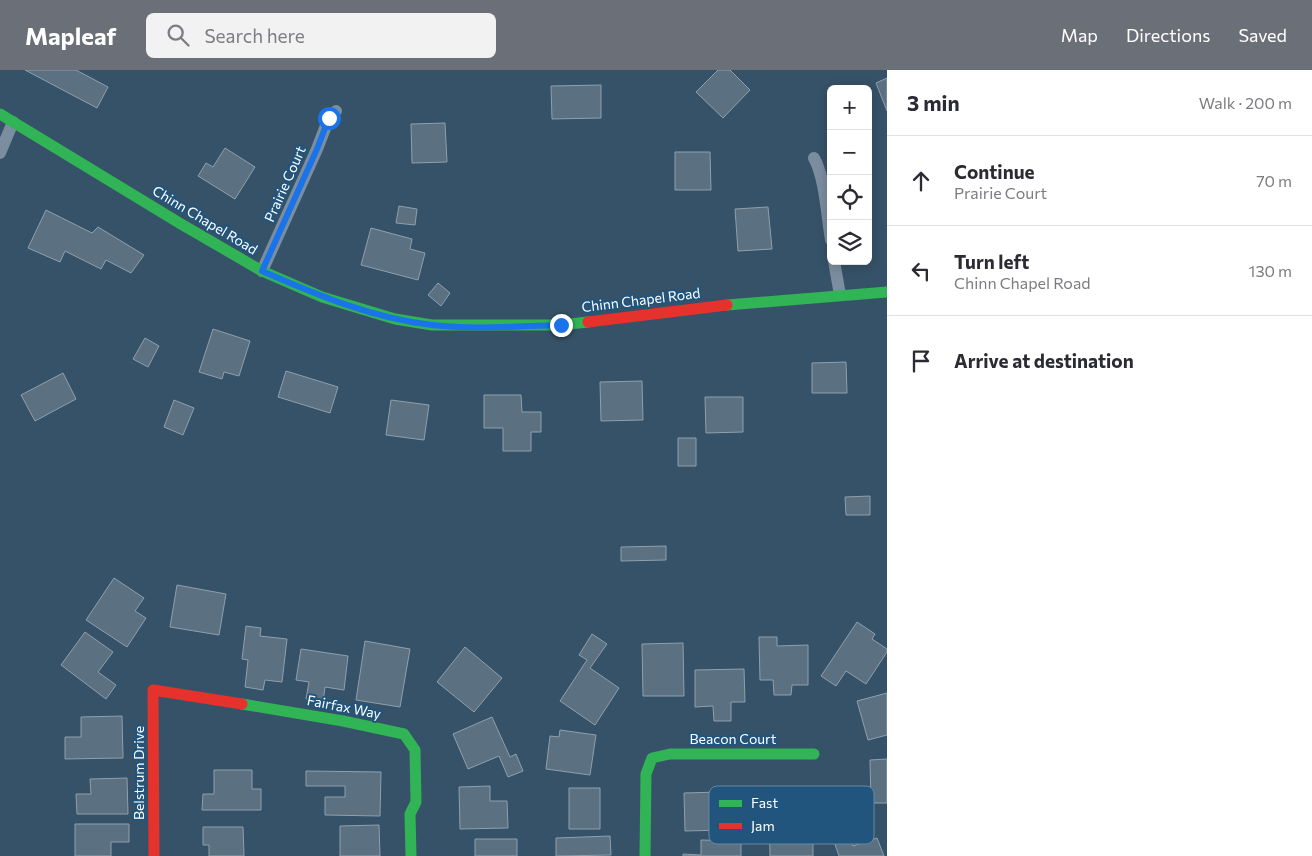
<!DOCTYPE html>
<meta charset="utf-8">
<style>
:root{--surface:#fff;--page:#f2f2f3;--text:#2b2b33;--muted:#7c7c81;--line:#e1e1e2;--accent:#6b6f77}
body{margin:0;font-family:Commissioner,sans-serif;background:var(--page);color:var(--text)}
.controls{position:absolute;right:15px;top:15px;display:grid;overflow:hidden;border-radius:8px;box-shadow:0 2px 12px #0003}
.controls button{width:45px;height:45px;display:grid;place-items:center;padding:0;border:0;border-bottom:1px solid var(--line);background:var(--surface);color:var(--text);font:25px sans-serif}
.stop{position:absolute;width:15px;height:15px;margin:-11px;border:4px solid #1a73e8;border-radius:50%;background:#fff}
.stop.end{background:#1a73e8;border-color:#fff;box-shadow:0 1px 5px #0008}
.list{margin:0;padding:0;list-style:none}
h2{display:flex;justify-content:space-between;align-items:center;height:65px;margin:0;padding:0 20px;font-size:21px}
h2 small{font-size:16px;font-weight:400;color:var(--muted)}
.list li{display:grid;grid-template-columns:32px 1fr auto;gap:15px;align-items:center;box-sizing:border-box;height:90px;padding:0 20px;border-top:1px solid var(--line)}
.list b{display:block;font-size:19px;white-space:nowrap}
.list p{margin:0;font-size:16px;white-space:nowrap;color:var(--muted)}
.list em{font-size:16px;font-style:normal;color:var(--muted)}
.icon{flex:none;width:28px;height:28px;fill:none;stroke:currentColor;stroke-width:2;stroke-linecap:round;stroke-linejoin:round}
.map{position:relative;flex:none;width:887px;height:786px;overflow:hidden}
header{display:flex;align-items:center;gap:30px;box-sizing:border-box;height:70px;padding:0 25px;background:var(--accent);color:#fff}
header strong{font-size:24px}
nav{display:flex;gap:28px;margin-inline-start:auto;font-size:18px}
.search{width:350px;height:45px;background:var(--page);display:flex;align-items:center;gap:12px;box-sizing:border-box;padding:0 18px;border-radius:8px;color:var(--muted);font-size:19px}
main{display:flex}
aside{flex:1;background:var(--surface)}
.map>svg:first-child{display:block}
.building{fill:#5b7081;stroke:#8fa0ad}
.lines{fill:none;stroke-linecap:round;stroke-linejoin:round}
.street{stroke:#7b8e9f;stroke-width:12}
.fast{stroke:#30b455;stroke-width:11}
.jam{stroke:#e5322d;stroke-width:11}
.route{stroke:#1a73e8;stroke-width:6}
.labels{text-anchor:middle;stroke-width:4;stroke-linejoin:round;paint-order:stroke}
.street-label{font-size:14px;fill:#fff;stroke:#21557d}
.key{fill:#21557d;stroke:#6488a4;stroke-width:1}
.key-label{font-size:14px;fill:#fff}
</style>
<header>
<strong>Mapleaf</strong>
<div class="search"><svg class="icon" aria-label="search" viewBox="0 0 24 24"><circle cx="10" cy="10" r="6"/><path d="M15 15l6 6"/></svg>Search here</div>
<nav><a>Map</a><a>Directions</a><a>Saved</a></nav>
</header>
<main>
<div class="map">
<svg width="887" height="786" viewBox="0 0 887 786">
<rect width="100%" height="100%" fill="#365268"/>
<!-- building -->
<path class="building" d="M25 0H76L108 17 97 38Z
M718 0H730L750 20 723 48 696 22Z
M887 8V41L876 13Z
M601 15V48L552 49 551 16Z
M445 53 447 92 412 93 411 54Z
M225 78 255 97 235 129 198 106 206 93 213 97Z
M675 82H710L711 120H675Z
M399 136 417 139 415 155 396 153Z
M768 137 772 179 738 181 735 139Z
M46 140 92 163 98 157 144 185 131 203 106 190 101 199 65 181 60 192 28 178Z
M371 158 412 169 410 179 425 183 418 210 361 195Z
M438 213 450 223 441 236 428 225Z
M213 259 250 271 239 306 224 302 222 309 199 302Z
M145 268 159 276 148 297 133 289Z
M846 292 847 323H812V293Z
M286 301 338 317 330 343 278 327Z
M63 303 76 329 35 351 21 325Z
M642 311 643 350 601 351 600 312Z
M484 325H521L522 342H541V362H531V381H503V358H484Z
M705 327H743V362L706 363Z
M174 330 194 338 183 365 164 357Z
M391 330 429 335 424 370 386 365Z
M678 368H696V396H678Z
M870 426V445H846L845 427Z
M666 476V490L621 491V477Z
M114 508 144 528 135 541 146 548 127 577 86 550Z
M177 515 226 524 219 565 170 557Z
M857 552 875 564 872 569 887 579V582L866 614 846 601 836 616 821 606Z
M246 556 261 558 260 566 287 569 282 612 265 610 263 620 245 617 248 590 242 589Z
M85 562 113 582 98 602 116 615 106 629 61 595Z
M592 564 607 574 590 598 619 618 595 655 560 631 587 590 579 585Z
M759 567H777V576L808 575V615H792L791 625H774L773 610H760Z
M365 571 410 579 400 637 356 630Z
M683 573 684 626H643L642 574Z
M465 577 502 608 474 642 437 612Z
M301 579 348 586 344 620 325 617 323 632 306 629 309 612 296 610Z
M744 599 745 632H731V651H714L713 636 695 637V600Z
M887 623V665L868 670 857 631Z
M122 646 123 688 65 689V667H81V647Z
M492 647 510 687 516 684 523 701 508 707 499 686 468 699 453 664Z
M560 660 596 665 590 705 546 699 550 666 559 667Z
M887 689V733H871L870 690Z
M214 700H252V719H261V740H202L203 724H214Z
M306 701 381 702 380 746 325 745V727H345V716H306Z
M127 708 128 744H77L76 724H91L90 709Z
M490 716V731H507L508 758 460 759 459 717Z
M569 718H600V759H569Z
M755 721V738L724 739 725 760 685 761 684 723Z
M787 741 788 764 813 763V786H770L769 742Z
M75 754H129V772H111V786H75Z
M845 754 853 776 877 768 884 786H839L830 760Z
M379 755 380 786H340V756Z
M203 757H243L244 786H209V775H203Z
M610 766 611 785 556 786V768Z
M475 769H517V786H475Z
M701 770 741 771V786H683V784L701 785Z"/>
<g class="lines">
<!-- street -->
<path class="street" d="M0 83 13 52
M814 88C825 107 827 147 831 170
M834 191 840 225
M262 201 317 79 329 48 336 41"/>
<!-- fast -->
<path class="fast" d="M0 44 181 154 262 201 322 227 395 249 432 255H561L588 252
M727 235 887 222
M242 634 343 651 404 664 415 680 416 732 410 744 411 786
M645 786 646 704 652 688 670 684H814"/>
<!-- jam -->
<path class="jam" d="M588 252 727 235
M154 786 153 620 242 634"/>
</g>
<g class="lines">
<!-- route -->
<path class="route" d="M329 48 317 79 262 201C317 225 372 248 432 255 474 260 519 256 561 255"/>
</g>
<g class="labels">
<!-- street labels -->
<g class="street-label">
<text transform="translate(285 114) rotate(-66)" y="5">Prairie Court</text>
<text transform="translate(205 150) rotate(31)" y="5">Chinn Chapel Road</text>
<text transform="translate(641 230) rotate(-7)" y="5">Chinn Chapel Road</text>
<text transform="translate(344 637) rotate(11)" y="5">Fairfax Way</text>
<text x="733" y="674">Beacon Court</text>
<text transform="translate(139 703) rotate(-90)" y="5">Belstrum Drive</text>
</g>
</g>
<!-- legend -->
<rect x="709" y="716" width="165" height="58" rx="8" class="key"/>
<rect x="719" y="730" width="23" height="7" fill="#30b455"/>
<rect x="719" y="753" width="23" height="6" fill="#e5322d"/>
<g class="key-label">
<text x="751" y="738">Fast</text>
<text x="751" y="761">Jam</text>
</g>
</svg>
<div class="controls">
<button>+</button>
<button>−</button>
<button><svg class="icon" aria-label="locate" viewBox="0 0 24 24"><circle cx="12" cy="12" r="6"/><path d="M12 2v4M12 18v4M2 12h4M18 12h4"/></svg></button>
<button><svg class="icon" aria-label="layers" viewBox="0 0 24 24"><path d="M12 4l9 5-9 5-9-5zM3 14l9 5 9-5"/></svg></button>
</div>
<div class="stop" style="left:329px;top:48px"></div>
<div class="stop end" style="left:561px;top:255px"></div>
</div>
<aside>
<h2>3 min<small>Walk · 200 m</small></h2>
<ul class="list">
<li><svg class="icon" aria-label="ahead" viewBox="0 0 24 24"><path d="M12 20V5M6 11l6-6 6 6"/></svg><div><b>Continue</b><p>Prairie Court</p></div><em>70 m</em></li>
<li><svg class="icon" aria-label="left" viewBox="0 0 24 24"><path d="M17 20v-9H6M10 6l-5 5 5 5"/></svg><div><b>Turn left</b><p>Chinn Chapel Road</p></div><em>130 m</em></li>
<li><svg class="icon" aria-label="arrive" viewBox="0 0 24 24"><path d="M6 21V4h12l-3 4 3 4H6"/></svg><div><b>Arrive at destination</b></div></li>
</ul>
</aside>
</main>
